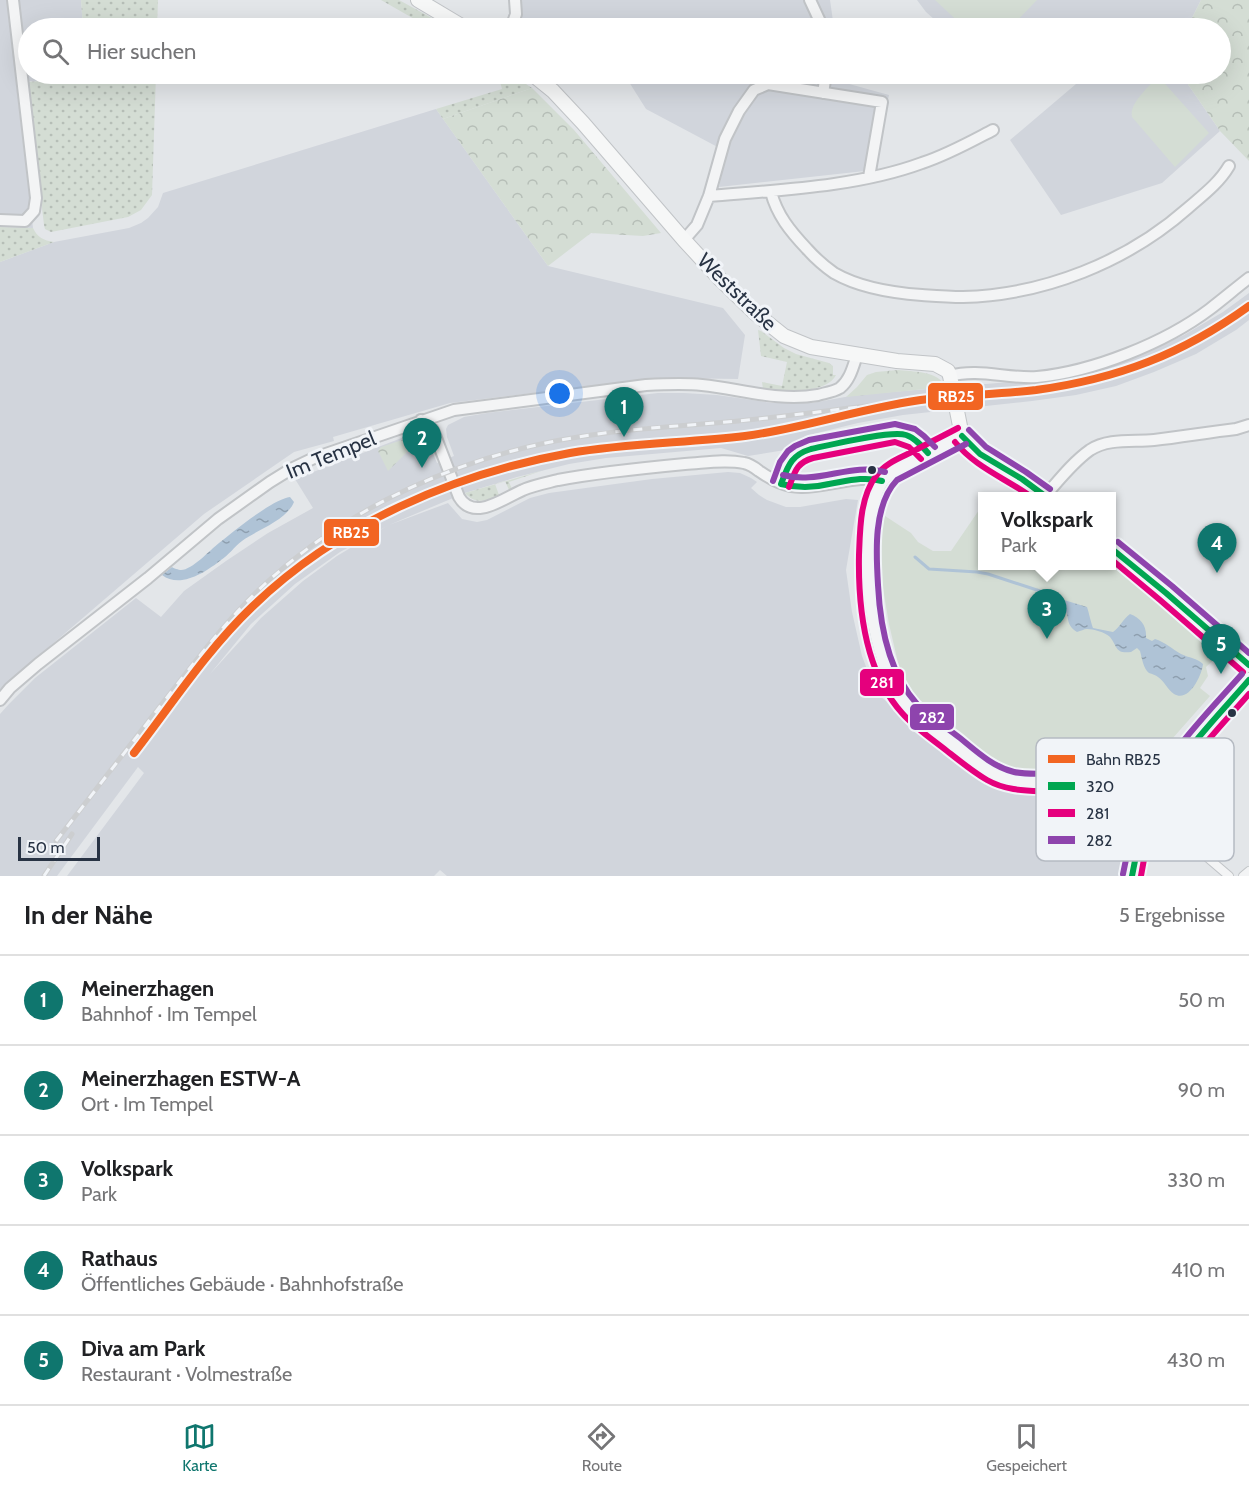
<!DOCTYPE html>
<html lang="de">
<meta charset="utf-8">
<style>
:root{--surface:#fff;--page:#f2f2f2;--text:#202124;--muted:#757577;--line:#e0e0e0;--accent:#0f766e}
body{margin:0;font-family:Cabin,sans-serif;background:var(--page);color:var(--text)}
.scale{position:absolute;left:18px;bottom:15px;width:82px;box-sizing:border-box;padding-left:6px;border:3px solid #283344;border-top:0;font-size:16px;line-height:21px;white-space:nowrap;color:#283344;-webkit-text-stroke:4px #f1f4f8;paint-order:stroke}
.you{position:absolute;left:560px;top:394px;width:21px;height:21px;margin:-15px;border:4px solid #fff;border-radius:50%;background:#1a73e8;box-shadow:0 0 0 9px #1a73e833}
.badge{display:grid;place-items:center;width:39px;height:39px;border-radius:50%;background:var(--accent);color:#fff;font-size:20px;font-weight:700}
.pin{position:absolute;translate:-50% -50px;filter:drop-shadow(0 2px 3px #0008)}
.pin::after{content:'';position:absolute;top:32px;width:21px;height:18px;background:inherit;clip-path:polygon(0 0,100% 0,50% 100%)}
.popup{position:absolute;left:978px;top:492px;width:138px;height:78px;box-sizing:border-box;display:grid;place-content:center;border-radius:0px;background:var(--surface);filter:drop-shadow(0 2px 4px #0005);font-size:20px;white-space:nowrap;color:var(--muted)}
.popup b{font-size:22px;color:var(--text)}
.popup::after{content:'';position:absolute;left:50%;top:100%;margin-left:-12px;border:12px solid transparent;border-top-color:var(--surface)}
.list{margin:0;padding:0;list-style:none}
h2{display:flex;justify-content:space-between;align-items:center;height:78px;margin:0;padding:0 24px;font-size:26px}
h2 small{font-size:20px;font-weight:400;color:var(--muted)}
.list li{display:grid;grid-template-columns:39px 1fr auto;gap:18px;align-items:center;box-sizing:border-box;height:90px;padding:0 24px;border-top:2px solid var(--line)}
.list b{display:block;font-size:22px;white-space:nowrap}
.list p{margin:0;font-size:20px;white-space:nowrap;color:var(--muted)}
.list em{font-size:20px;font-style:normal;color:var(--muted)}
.icon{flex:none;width:33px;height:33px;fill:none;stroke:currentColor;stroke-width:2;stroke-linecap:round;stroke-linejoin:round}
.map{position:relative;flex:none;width:1249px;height:876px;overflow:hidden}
.search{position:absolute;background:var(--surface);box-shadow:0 6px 24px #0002;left:18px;right:18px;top:18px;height:66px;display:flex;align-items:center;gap:15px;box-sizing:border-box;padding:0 21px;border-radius:33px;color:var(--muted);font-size:22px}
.sheet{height:528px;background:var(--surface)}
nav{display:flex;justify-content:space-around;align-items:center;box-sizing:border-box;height:84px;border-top:2px solid var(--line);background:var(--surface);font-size:16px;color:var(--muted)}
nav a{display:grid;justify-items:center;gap:3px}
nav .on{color:var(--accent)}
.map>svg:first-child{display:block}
.built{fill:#d1d5dc;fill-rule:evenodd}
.grass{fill:url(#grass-dots)}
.forest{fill:url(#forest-crowns)}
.green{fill:#d4ddd4}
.water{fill:url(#water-ripples)}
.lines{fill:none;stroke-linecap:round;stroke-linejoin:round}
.stream{stroke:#afc3d6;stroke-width:3}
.pedestrian-casing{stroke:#c1c4c7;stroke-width:10}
.minor-casing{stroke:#c1c4c7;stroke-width:14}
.secondary-casing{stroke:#c1c4c7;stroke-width:16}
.pedestrian{stroke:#f3f4f5;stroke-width:8}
.minor{stroke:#f3f4f5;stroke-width:10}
.secondary{stroke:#f6f7f7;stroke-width:14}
.rail-casing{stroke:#ccced0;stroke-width:5}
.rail{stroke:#f1f4f8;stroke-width:3;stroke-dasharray:9;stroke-linecap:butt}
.bus-1-casing{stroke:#f1f4f8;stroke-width:10}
.bus-2-casing{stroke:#f1f4f8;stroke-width:10}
.bus-3-casing{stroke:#f1f4f8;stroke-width:10}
.bus-1{stroke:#00a651;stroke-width:6}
.bus-2{stroke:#e5007d;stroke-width:6}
.bus-3{stroke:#8e44ad;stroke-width:6}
.rail-1-casing{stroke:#f1f4f8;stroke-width:12}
.rail-1{stroke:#f26522;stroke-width:8}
.bus-dot{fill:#283344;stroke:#f1f4f8;stroke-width:2}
.labels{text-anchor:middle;stroke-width:6;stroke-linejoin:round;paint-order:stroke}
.street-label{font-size:21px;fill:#283344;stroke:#f1f4f8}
.key{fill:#f1f4f8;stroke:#b5bac2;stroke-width:1.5}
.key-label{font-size:16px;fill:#283344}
.line-badge{stroke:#f1f4f8;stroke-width:2}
.badge-label{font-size:16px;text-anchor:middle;font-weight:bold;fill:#fff}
</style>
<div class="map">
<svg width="1249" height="876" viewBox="0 0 1249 876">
<defs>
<pattern id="grass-dots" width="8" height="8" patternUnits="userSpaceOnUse" patternTransform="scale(1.5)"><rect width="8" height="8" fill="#d4ddd4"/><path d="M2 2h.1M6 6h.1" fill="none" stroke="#b6beb7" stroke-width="1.8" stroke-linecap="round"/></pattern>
<pattern id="forest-crowns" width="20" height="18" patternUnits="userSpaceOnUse" patternTransform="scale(1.5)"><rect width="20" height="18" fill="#d4ddd4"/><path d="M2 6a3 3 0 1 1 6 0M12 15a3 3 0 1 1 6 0" fill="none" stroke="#b6beb7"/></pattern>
<pattern id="water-ripples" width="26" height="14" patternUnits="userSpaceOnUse" patternTransform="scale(1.5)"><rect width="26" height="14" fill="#afc3d6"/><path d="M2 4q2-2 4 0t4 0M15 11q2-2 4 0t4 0" fill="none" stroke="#8e9faf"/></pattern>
</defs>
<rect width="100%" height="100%" fill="#e3e6e9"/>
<!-- built -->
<path class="built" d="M0 0H81L83 28H28V74H86L87 78 16 82 33 228 0 227Z
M518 0H830L834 28H518Z
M917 0H1201L1187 28H1037L1030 19 1022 28H944L926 12Z
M624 74H841L842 82 889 95 874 170 719 187 727 152 646 109Z
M1069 74H1179L1185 80 1220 131 1162 183 1061 215 1010 140 1076 84Z
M436 109 548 266 723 308 745 335 738 379 668 378 648 379 450 403 333 437 334 441 294 452 204 514 0 689V262L54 242 129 228 141 223 148 218 158 207 163 193Z
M1249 293V320L1236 330 1196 354 1154 372 1116 386 1076 395 1032 401 903 415 858 423 805 436 791 449 748 456 721 448 606 458 569 464 517 477 465 493 389 525 448 503 462 519 477 522 487 520 530 498 549 493 652 479 728 472 740 473 751 478 757 482 751 488 759 495 767 500 786 507H800L846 499 858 500 846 570 852 612 862 656 876 693 959 760 1008 787 1088 795 1107 802 1127 811 1134 816V822L1128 848 1123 876H447L440 870 434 876H67L144 773 138 767 57 876H0V714L9 704 35 678 136 598 161 617 184 591 226 561 268 533 313 508 295 479 412 434 421 435 428 442 437 463 454 456 447 437 446 429 448 425 464 417 487 413 658 393H684L717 395 772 403H812L856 395 1033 380 1111 365 1146 352 1184 335 1223 312ZM387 526 337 556 303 581 261 618 210 674 251 624 295 584 340 552Z"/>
<!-- grass -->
<path class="grass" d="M81 0H158L157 28H83Z
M381 0H399L430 17 447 28H430Z
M86 74H156L152 195 141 210 128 217 51 232 45 229 44 225 27 82 86 78Z
M498 74H511L532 88 443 119 436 109 502 89Z
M0 227 33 228C38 238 43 240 54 242L0 262Z
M758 330 761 331 784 348 796 354 829 363 833 366V375H836C826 395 781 391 763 389L762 382 782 386 787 362 761 356Z
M544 470 509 482 512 489 509 490 505 481 495 484 499 495C487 501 475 505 465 493Z"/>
<!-- forest -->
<path class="forest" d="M1201 0H1249V161L1220 131 1185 80 1179 74H1220V28H1187Z
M532 88 574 130 661 233 643 236 591 233 548 266 443 119Z
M898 370C912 372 939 370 945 387L846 397 857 387 867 375 876 372Z
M414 436 421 438 425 441 409 450 388 471 378 451 381 447Z"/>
<!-- green -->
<path class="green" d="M935 0H1037L1010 28H965Z
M1158 76 1209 133 1175 167 1132 117C1129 103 1149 87 1158 76Z
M982 507V566H1112V563L1220 654 1206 667 1208 676 1200 688 1210 696 1157 756 1160 758 1140 791 1136 794 1127 793 1104 784 1074 778 1020 777 1010 775 1000 771 946 731 920 707 903 684 889 624 881 576 880 539 882 514 911 533 918 542 933 551H951L977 513Z"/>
<!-- water -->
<path class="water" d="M290 497 294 502C287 520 257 530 242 541 234 547 229 555 221 560 206 572 180 589 162 575L172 567C173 568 179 570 181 570 192 570 210 550 219 543 234 531 273 499 290 497Z
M1043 592 1064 600 1087 607C1089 613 1091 623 1093 628L1113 632C1120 627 1123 619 1130 614 1141 618 1147 626 1146 638L1152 641 1155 639C1165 642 1172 649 1181 654 1189 658 1197 658 1203 664 1202 675 1189 703 1174 694 1168 690 1164 681 1158 677 1156 675 1152 674 1149 673 1143 668 1142 658 1140 651L1137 648 1131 652C1115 654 1118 647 1110 637 1105 632 1093 629 1087 629 1084 629 1081 631 1077 632 1064 624 1071 616 1063 607 1058 601 1050 596 1043 592Z"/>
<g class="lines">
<!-- stream -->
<path class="stream" d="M915 557 929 569 977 572 988 574 1043 592"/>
<defs>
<path id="pedestrian" d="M1201 852 1229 876
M1243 876 1249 871"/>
<path id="minor" d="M810 0 823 28
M511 28 516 14 515 0
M823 93 826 74
M771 192C777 215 790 231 807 249 815 258 824 266 834 273 860 288 893 293 922 295 936 296 949 297 963 297 1044 295 1127 262 1188 208 1203 195 1219 183 1229 166
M709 196C778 190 857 187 922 163 947 155 970 142 993 130
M0 220 25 221 34 211 36 198 13 0
M684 240 697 225 709 196 725 139 739 111 754 90 768 84 882 102 869 177
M950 376C978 368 1008 379 1037 377 1092 372 1165 343 1210 309 1223 299 1236 288 1249 278
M421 420 427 423 433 430 459 497C474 522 504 498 523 490 534 485 546 483 558 480 600 472 642 468 685 464 704 463 724 459 744 463 750 464 754 467 759 471 772 480 785 487 801 487 822 488 865 473 882 481
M962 436 891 473C867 492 868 543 868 572 869 613 878 668 904 702 918 721 941 734 959 749 974 761 994 777 1013 781 1027 784 1041 783 1054 783 1083 785 1099 789 1125 800 1133 803 1142 806 1149 811
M1045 496C1059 480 1073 462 1090 450 1108 438 1133 442 1154 440 1181 437 1209 432 1236 429L1249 425
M0 700 10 688 38 664 148 578 218 519 270 482 291 469 314 458 454 410 646 385C665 384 684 383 702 385 741 389 779 402 818 395 825 393 833 392 840 388 850 380 853 367 857 355"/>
<path id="secondary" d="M418 0 465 28
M532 74 553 91 583 123 684 240 720 279 755 313 784 336 811 347 897 361 935 364 948 371 950 376 962 436 968 444 977 451 1019 478 1045 496
M1112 549 1166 593 1249 665
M1132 876C1141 790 1197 741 1249 680"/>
</defs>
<!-- pedestrian casing -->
<use href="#pedestrian" class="pedestrian-casing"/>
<!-- minor casing -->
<use href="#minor" class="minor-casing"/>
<!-- secondary casing -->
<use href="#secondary" class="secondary-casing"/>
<!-- pedestrian -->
<use href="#pedestrian" class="pedestrian"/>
<!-- minor -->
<use href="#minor" class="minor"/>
<!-- secondary -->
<use href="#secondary" class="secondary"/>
<defs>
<path id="rail" d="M56 841C91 796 126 751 161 705 194 663 226 620 266 583 351 505 464 455 578 437 631 428 685 426 738 421 802 415 866 405 930 399
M44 876 72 834"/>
</defs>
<!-- rail casing -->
<use href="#rail" class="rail-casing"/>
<!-- rail -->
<use href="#rail" class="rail"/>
<defs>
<path id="bus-1" d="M962 436 980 454 1022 479 1045 496
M781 484C788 466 791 455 811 449 830 445 891 430 906 435 915 438 922 446 928 453
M781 484C797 488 813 488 829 484 847 481 864 476 882 481
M1112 549 1166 593 1249 665
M1132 876C1136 856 1139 836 1147 818 1169 764 1212 723 1249 680"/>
<path id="bus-2" d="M958 428C943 436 928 443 914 451 900 458 885 463 876 476 860 497 860 529 859 555 858 608 865 672 902 713 915 728 932 739 947 751 960 761 973 772 987 780 1010 793 1033 790 1058 792 1086 795 1120 803 1144 819
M955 442C975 467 1005 478 1030 496
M789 487C795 472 796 463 813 458L895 442 909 447 921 459
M1112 560 1160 600 1243 672
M1141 876C1144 857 1148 839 1155 822 1175 772 1215 733 1249 694"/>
<path id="bus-3" d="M969 430 986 447 1026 472 1050 489
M966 444 897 480C873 505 876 553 878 585 880 625 889 673 917 704 930 717 946 727 960 738 976 751 993 767 1014 772 1027 775 1041 773 1054 774 1086 775 1128 787 1154 803
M783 475C818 485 851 462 885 472
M773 481 780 462 788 451 795 446 809 440 895 424 915 429 924 436 935 447
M1118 542 1172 586 1249 653
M1123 874C1127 854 1131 835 1138 816 1159 761 1204 717 1242 674"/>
</defs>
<!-- bus-1 casing -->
<use href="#bus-1" class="bus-1-casing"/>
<!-- bus-2 casing -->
<use href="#bus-2" class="bus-2-casing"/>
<!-- bus-3 casing -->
<use href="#bus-3" class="bus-3-casing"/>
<!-- bus-1 -->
<use href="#bus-1" class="bus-1"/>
<!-- bus-2 -->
<use href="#bus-2" class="bus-2"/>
<!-- bus-3 -->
<use href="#bus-3" class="bus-3"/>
<defs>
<path id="rail-1" d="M134 753C172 704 207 650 252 607 338 524 453 474 570 453 627 443 687 443 745 436 807 428 867 406 929 399 965 395 1000 394 1036 390 1117 379 1183 354 1249 306"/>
</defs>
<!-- rail-1 casing -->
<use href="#rail-1" class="rail-1-casing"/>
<!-- rail-1 -->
<use href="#rail-1" class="rail-1"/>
</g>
<!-- markers -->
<g class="bus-dot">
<circle cx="872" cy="470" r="5"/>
<circle cx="1232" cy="713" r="5"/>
</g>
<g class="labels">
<!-- street labels -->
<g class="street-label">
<text transform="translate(737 292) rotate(44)" y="7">Weststraße</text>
<text transform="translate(331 455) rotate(-22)" y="7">Im Tempel</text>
</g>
</g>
<!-- legend -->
<rect x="1036" y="738" width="198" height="123" rx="9" class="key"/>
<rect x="1048" y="755" width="27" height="8" fill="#f26522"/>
<rect x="1048" y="782" width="27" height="8" fill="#00a651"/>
<rect x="1048" y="809" width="27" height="8" fill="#e5007d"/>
<rect x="1048" y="836" width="27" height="8" fill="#8e44ad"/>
<g class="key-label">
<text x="1086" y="765">Bahn RB25</text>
<text x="1086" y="792">320</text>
<text x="1086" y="819">281</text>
<text x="1086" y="846">282</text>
</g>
<g class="line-badge">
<rect x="927" y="382" width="57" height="29" rx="6" fill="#f26522"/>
<rect x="323" y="518" width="57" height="29" rx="6" fill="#f26522"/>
<rect x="859" y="668" width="46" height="29" rx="6" fill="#e5007d"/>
<rect x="909" y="703" width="46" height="28" rx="6" fill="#8e44ad"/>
</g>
<g class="badge-label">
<text x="956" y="402">RB25</text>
<text x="351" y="538">RB25</text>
<text x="882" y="688">281</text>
<text x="932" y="723">282</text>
</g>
</svg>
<div class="scale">50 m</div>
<div class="you"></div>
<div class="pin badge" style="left:624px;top:437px">1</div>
<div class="pin badge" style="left:422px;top:468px">2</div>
<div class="pin badge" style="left:1047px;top:639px">3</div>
<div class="popup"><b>Volkspark</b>Park</div>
<div class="pin badge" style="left:1217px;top:573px">4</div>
<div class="pin badge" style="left:1221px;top:674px">5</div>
<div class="search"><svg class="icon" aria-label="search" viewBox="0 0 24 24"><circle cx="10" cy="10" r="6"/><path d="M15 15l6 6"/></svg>Hier suchen</div>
</div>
<section class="sheet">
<h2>In der Nähe<small>5 Ergebnisse</small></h2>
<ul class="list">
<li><span class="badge">1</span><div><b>Meinerzhagen</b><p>Bahnhof · Im Tempel</p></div><em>50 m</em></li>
<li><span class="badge">2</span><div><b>Meinerzhagen ESTW-A</b><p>Ort · Im Tempel</p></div><em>90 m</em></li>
<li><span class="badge">3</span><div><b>Volkspark</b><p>Park</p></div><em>330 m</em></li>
<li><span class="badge">4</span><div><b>Rathaus</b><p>Öffentliches Gebäude · Bahnhofstraße</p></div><em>410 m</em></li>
<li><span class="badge">5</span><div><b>Diva am Park</b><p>Restaurant · Volmestraße</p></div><em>430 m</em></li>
</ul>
</section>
<nav>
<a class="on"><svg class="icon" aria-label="map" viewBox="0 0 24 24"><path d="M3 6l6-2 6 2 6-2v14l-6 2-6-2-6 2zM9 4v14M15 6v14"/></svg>Karte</a>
<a><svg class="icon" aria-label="directions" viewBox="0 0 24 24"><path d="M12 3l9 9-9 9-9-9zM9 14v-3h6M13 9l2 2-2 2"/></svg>Route</a>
<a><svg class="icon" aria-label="saved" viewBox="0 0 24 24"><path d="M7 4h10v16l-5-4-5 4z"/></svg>Gespeichert</a>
</nav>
